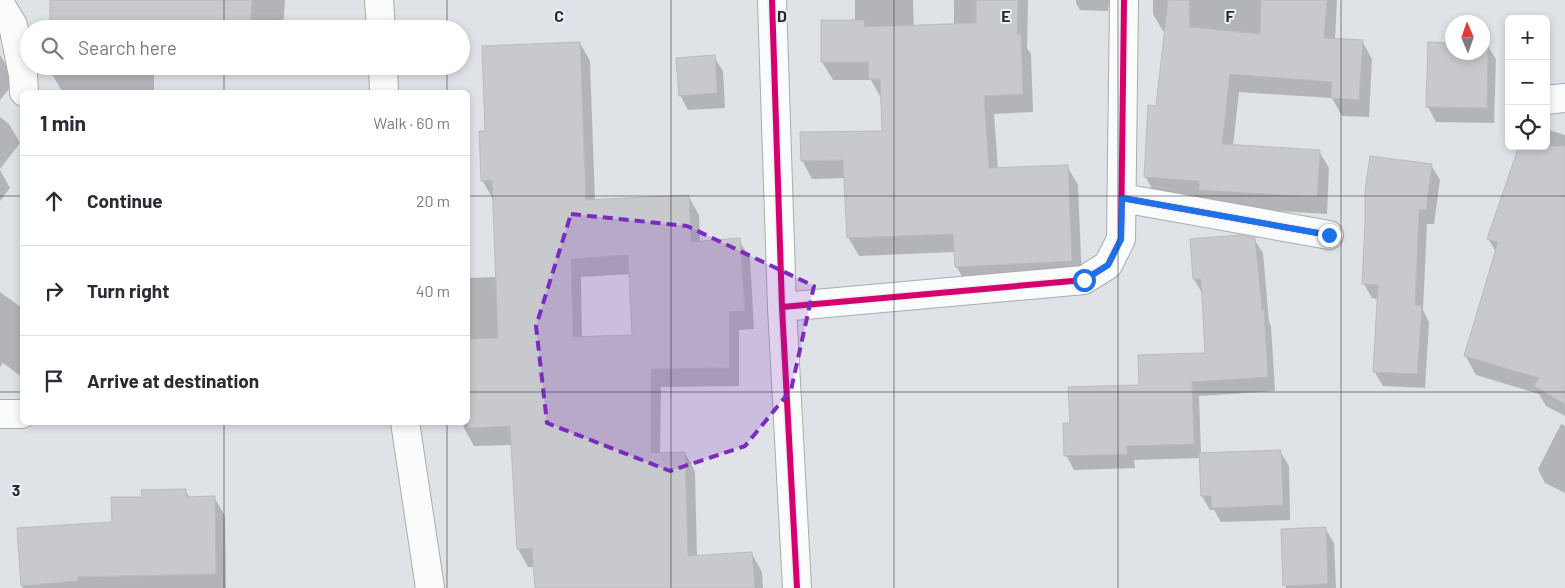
<!DOCTYPE html>
<meta charset="utf-8">
<style>
:root{--surface:#fff;--page:#f7f7f7;--text:#2b2b33;--muted:#7c7c81;--line:#e1e1e2}
body{margin:0;font-family:Barlow,sans-serif;background:var(--page);color:var(--text)}
.controls{position:absolute;right:15px;top:15px;display:grid;overflow:hidden;border-radius:8px;box-shadow:0 2px 8px #0003}
.controls button{width:45px;height:45px;display:grid;place-items:center;padding:0;border:0;border-bottom:1px solid var(--line);background:var(--surface);color:var(--text);font:25px sans-serif}
.compass{position:absolute;left:1445px;top:15px;width:45px;height:45px;border-radius:50%;background:var(--surface);box-shadow:0 2px 8px #0003;rotate:358deg}
.stop{position:absolute;width:15px;height:15px;margin:-11px;border:4px solid #1a73e8;border-radius:50%;background:#fff}
.stop.end{background:#1a73e8;border-color:#fff;box-shadow:0 1px 5px #0008}
.list{margin:0;padding:0;list-style:none}
h2{display:flex;justify-content:space-between;align-items:center;height:65px;margin:0;padding:0 20px;font-size:21px}
h2 small{font-size:16px;font-weight:400;color:var(--muted)}
.list li{display:grid;grid-template-columns:32px 1fr auto;gap:15px;align-items:center;box-sizing:border-box;height:90px;padding:0 20px;border-top:1px solid var(--line)}
.list b{display:block;font-size:19px;white-space:nowrap}
.list em{font-size:16px;font-style:normal;color:var(--muted)}
.icon{flex:none;width:28px;height:28px;fill:none;stroke:currentColor;stroke-width:2;stroke-linecap:round;stroke-linejoin:round}
.map{position:relative;flex:none;width:1565px;height:588px;overflow:hidden}
.search{position:absolute;background:var(--surface);box-shadow:0 2px 8px #0003;left:20px;top:20px;width:450px;height:55px;display:flex;align-items:center;gap:12px;box-sizing:border-box;padding:0 18px;border-radius:28px;color:var(--muted);font-size:19px}
.panel{position:absolute;background:var(--surface);box-shadow:0 2px 8px #0003;left:20px;top:90px;width:450px;height:335px;border-radius:8px}
.map>svg:first-child{display:block}
.shadow{fill:#0003;fill-rule:evenodd}
.building{fill:#c7c9cc;stroke:#babbbe;fill-rule:evenodd}
.lines{fill:none;stroke-linecap:round;stroke-linejoin:round}
.minor-casing{stroke:#aaacae;stroke-width:30}
.minor{stroke:#fafbfb;stroke-width:28}
.cycleway-casing{stroke:#e9f0f6;stroke-width:9}
.cycleway{stroke:#d6006c;stroke-width:6}
.route{stroke:#1a73e8;stroke-width:6}
.marked{fill:#7b2cbf;fill-opacity:0.2;stroke:#7b2cbf;stroke-width:4;stroke-dasharray:10 6;stroke-linejoin:round}
.grid{fill:none;stroke:#282a2c;stroke-width:1;stroke-opacity:0.55}
.grid-label{font-size:16px;text-anchor:middle;font-weight:bold;fill:#282a2c;stroke:#e9f0f6;stroke-width:4;stroke-linejoin:round;paint-order:stroke}
</style>
<div class="map">
<svg width="1565" height="588" viewBox="0 0 1565 588">
<rect width="100%" height="100%" fill="#dfe2e6"/>
<!-- shadow -->
<path class="shadow" d="M51 0H285L283 29H51Z
M855 0H913L918 159H953L954 0H1028L1027 48 1031 54 1033 112 994 114 998 169 1067 166 1078 185 1082 280 967 285 956 266 955 252 859 256 848 237 845 178 812 179 802 160 883 132 881 98 871 80H833L822 62 855 21Z
M1076 0H1109L1108 11 1080 10 1076 3Z
M1153 0H1337L1335 40 1362 41 1372 59 1369 117 1342 116 1332 98 1239 92 1233 146 1319 151 1329 168 1327 214 1210 207 1205 198 1155 194 1145 176 1157 107 1166 31H1163L1153 14Z
M580 43 590 61 595 201 689 197 699 215 700 242 739 240 750 258 754 329 739 330V386L661 387 660 454 685 453 695 471 697 556 752 554 762 572 763 588H536L535 567H528L518 549 512 445 474 446 464 428 463 422H468V278L497 277 493 199 482 180 486 132ZM631 274 634 336 582 338 581 277Z
M1429 43 1452 44V52H1482L1487 45 1496 59 1494 123 1436 122 1428 107Z
M0 55 14 77 15 82 0 100Z
M714 57 723 71 725 108 688 110 680 95Z
M50 66H154V92L62 91 50 71Z
M0 117 9 124 20 143 0 169Z
M1546 129 1565 135V416L1546 406 1539 394 1476 375 1465 355 1496 252 1488 238 1546 146Z
M1431 165 1440 180 1434 224H1427L1423 310 1429 322 1425 388 1383 386 1374 371 1378 299 1372 298 1364 284Z
M0 170 10 188 0 201Z
M1254 239 1263 253 1269 322 1271 326 1275 391 1199 396 1201 454 1280 451 1289 466 1290 520 1221 522 1214 510H1210L1202 496 1200 458 1134 460 1135 468 1074 470 1066 455 1071 424 1140 386 1207 354 1202 293 1194 279 1191 241Z
M0 292 22 308V377L3 363 0 367Z
M1561 424 1565 426V493L1545 483 1538 469Z
M185 490 190 498 214 497 225 516 226 588H23L22 585 113 523 143 498Z
M1325 528 1334 543 1336 588H1286L1282 530Z"/>
<!-- building -->
<path class="building" d="M50 0H252L250 29H50Z
M976 0H1018L1017 34H1021L1023 94 984 96 989 168 1068 165 1072 261 955 267 953 234 847 238 843 160 801 161 800 132 882 131 880 79H869L868 62H821V20H864V27L976 23Z
M1168 0H1189L1190 27 1260 34 1261 0H1327L1324 38 1363 40 1359 100 1331 98 1332 82 1230 74 1222 144 1320 150 1317 197 1199 190V181L1144 177 1148 105 1156 106Z
M580 42 586 200 689 195 691 242 740 238 745 311 729 312V368L651 369V453L685 452 688 556 752 552 755 588H535L532 548 517 549 510 426 468 428V339L498 338 492 180 481 181 479 131H485L482 46ZM628 255 632 335 573 337 571 259Z
M1428 42 1452 43V52H1482V43H1488L1487 108 1426 107Z
M715 55 717 93 679 96 676 58Z
M49 66H143V74L49 71Z
M1519 146H1565V404L1534 386 1539 378 1464 356 1498 242 1487 239Z
M1370 156 1432 164 1426 210 1419 209 1415 305 1422 306 1417 374 1373 372 1378 285 1362 284 1365 224V191Z
M1241 235 1255 238 1262 310H1264L1268 377 1192 382 1194 444 1127 446V454L1064 456 1063 423H1070L1068 387 1139 385 1138 355 1205 353 1201 279H1193L1190 239Z
M1281 450 1283 505 1212 508 1211 496H1201L1199 453Z
M186 489V497L215 496 216 574 78 577V581L21 586 17 528 112 522 111 497H142L141 490Z
M1326 527 1328 584 1283 586 1281 529Z"/>
<g class="lines">
<defs>
<path id="minor" d="M379 0 381 29
M772 0 782 307 797 588
M0 4 13 25 23 75 24 92
M383 66 384 92
M1546 100 1565 98
M1122 198 1329 235
M782 307 1084 280 1108 265 1121 239 1124 0
M0 414H22
M405 422 430 588"/>
</defs>
<!-- minor casing -->
<use href="#minor" class="minor-casing"/>
<!-- minor -->
<use href="#minor" class="minor"/>
<defs>
<path id="cycleway" d="M772 0 782 307 797 588
M1122 198 1329 235
M782 307 1084 280 1108 265 1121 239 1124 0"/>
</defs>
<!-- cycleway casing -->
<use href="#cycleway" class="cycleway-casing"/>
<!-- cycleway -->
<use href="#cycleway" class="cycleway"/>
</g>
<g class="lines">
<!-- route -->
<path class="route" d="M1084 280 1108 265 1121 239 1122 198 1329 235"/>
</g>
<!-- marked area -->
<path class="marked" d="M571 214 687 226 814 286 791 390 745 446 670 471 547 423 536 326Z"/>
<!-- grid -->
<path class="grid" d="M224 0V29M447 0V29M671 0V588M894 0V588M1118 0V588M1341 0V588M224 66V92M447 66V92M0 196H22M468 196H1565M0 392H22M468 392H1565M224 422V588M447 422V588"/>
<g class="grid-label">
<text x="559" y="22">C</text>
<text x="782" y="22">D</text>
<text x="1006" y="22">E</text>
<text x="1230" y="22">F</text>
<text x="16" y="496">3</text>
</g>
</svg>
<div class="controls">
<button>+</button>
<button>−</button>
<button><svg class="icon" aria-label="locate" viewBox="0 0 24 24"><circle cx="12" cy="12" r="6"/><path d="M12 2v4M12 18v4M2 12h4M18 12h4"/></svg></button>
</div>
<svg class="compass" viewBox="-18 -18 36 36"><path d="M0-13l5 13h-10z" fill="#e53935"/><path d="M0 13l5-13h-10z" fill="#7c7c81"/></svg>
<div class="stop" style="left:1084px;top:280px"></div>
<div class="stop end" style="left:1329px;top:235px"></div>
<div class="search"><svg class="icon" aria-label="search" viewBox="0 0 24 24"><circle cx="10" cy="10" r="6"/><path d="M15 15l6 6"/></svg>Search here</div>
<section class="panel">
<h2>1 min<small>Walk · 60 m</small></h2>
<ul class="list">
<li><svg class="icon" aria-label="ahead" viewBox="0 0 24 24"><path d="M12 20V5M6 11l6-6 6 6"/></svg><div><b>Continue</b></div><em>20 m</em></li>
<li><svg class="icon" aria-label="right" viewBox="0 0 24 24"><path d="M7 20v-9h11M14 6l5 5-5 5"/></svg><div><b>Turn right</b></div><em>40 m</em></li>
<li><svg class="icon" aria-label="arrive" viewBox="0 0 24 24"><path d="M6 21V4h12l-3 4 3 4H6"/></svg><div><b>Arrive at destination</b></div></li>
</ul>
</section>
</div>
